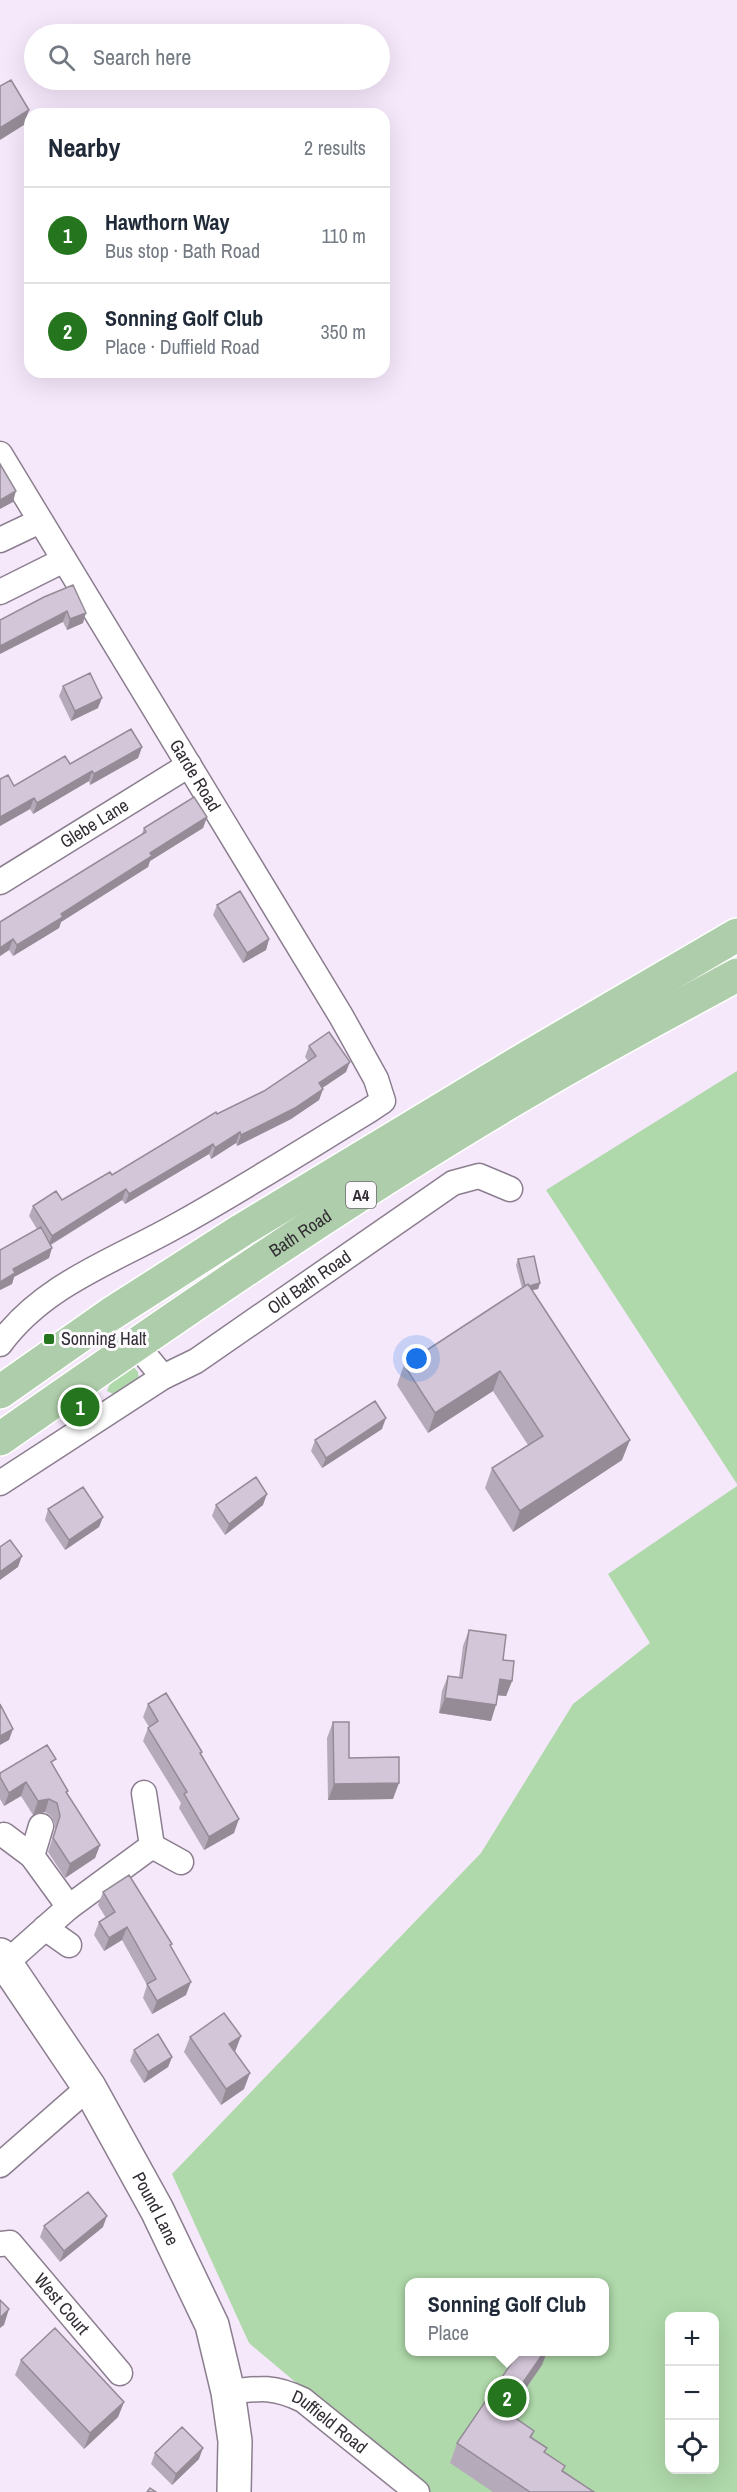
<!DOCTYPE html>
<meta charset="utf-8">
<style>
:root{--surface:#fff;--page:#f2f2f3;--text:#1f2937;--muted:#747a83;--line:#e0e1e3;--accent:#24751e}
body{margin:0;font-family:"Archivo Narrow",sans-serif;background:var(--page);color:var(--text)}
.controls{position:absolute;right:18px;bottom:18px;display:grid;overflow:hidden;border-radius:12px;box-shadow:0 6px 24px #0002}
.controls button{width:54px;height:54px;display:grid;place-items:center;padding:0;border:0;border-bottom:2px solid var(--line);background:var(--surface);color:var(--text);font:30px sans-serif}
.you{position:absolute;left:417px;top:1359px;width:21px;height:21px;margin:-15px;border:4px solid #fff;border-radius:50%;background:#1a73e8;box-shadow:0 0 0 9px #1a73e833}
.badge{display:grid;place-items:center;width:39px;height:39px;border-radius:50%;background:var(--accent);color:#fff;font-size:20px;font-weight:700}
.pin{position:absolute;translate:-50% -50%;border:3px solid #fff;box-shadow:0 2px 6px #0006}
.popup{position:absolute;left:405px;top:2278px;width:204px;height:78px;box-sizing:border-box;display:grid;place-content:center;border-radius:12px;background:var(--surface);filter:drop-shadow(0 2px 4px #0005);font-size:20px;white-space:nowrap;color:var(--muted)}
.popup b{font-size:22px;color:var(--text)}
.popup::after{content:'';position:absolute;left:50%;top:100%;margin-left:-12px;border:12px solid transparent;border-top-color:var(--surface)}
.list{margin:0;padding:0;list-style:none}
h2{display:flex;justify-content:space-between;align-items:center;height:78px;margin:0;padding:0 24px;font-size:26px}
h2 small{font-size:20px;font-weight:400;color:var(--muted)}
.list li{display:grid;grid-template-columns:39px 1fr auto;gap:18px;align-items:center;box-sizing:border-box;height:96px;padding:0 24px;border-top:2px solid var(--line)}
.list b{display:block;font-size:22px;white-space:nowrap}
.list p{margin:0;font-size:20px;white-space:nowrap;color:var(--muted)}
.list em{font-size:20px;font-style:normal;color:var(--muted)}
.icon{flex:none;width:33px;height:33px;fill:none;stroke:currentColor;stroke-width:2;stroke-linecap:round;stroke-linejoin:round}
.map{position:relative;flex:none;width:737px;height:2492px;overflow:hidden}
.search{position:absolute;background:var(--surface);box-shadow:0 6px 24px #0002;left:24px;top:24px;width:366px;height:66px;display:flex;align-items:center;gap:15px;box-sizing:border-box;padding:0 21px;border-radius:33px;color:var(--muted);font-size:22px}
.panel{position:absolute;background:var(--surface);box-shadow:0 6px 24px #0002;left:24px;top:108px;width:366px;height:270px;border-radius:18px}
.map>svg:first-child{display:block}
.green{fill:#afd9aa;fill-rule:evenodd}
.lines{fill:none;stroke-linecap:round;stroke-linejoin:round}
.street-casing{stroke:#8b7e8f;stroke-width:27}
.secondary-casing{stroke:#8b7e8f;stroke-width:36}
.primary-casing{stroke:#fff;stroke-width:36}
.street{stroke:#fff;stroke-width:24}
.secondary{stroke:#fff;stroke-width:33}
.primary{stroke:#aecdaa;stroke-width:33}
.wall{fill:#b5aaba}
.shaded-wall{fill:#948b97}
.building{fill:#d3c6d8;stroke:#948b97;stroke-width:1.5}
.poi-dot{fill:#24751e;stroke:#fdfafe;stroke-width:2}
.labels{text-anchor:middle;stroke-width:6;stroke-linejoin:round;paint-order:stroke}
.shield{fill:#fdfafe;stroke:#6f6a71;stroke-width:1.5}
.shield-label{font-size:16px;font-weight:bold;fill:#322d34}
.street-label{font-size:18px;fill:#322d34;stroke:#fdfafe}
.poi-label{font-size:18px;fill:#322d34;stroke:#fdfafe;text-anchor:start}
</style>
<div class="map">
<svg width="737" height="2492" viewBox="0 0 737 2492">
<rect width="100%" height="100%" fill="#f6e8fb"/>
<!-- green -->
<path class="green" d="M737 1071V1484L546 1190Z
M132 1365 138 1372 139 1381 115 1395 107 1391 112 1379Z
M737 1486V2492H426L249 2343 172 2174 481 1853 573 1704 650 1643 608 1574ZM410 2282H604V2352H410ZM670 2316H714V2470H670Z"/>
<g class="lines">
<defs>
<g id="street">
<path id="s1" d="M0 454 341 1016 376 1079 383 1101 368 1111C304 1150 241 1190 176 1226 114 1261 44 1284 0 1344"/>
<path d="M0 540 40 521"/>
<path d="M0 592 64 560"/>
<path id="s2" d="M0 882 189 765"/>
<path d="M136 1344 163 1377"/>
<path id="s3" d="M0 1483 163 1377 196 1361 453 1183 479 1176 510 1189"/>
<path d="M4 1835 32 1856 69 1907"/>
<path d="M152 1846 181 1862"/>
<path d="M32 1856 41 1826"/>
<path d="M45 1928 69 1945"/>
<path d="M6 1963 69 1907 152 1846 144 1793"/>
<path d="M0 2165 89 2087"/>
<path id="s4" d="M0 2244 10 2243 120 2373"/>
<path id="s5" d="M228 2392C260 2388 274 2386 303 2400L417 2492"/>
</g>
<g id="secondary">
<path id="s6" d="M0 1955 89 2087 157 2210 212 2325 228 2392 235 2441 234 2492"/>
</g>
<g id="primary">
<path d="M0 1392 111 1314 242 1230 530 1056 737 935"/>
<path id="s7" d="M0 1439C175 1317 350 1195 535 1087 601 1048 669 1012 737 975"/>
</g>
</defs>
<!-- street casing -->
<use href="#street" class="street-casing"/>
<!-- secondary casing -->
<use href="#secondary" class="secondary-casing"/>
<!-- primary casing -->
<use href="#primary" class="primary-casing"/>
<!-- street -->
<use href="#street" class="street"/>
<!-- secondary -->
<use href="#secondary" class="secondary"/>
<!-- primary -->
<use href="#primary" class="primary"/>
</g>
<!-- wall -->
<path class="wall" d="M73 585 83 623 67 630 63 622Z
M63 686 98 708 71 721 59 696Z
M142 747 138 758 90 785 89 781 33 814 30 809 0 826V779L14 786 70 764Z
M207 817 203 828 150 861 148 867 61 922 59 928 13 956 9 950 0 956V922L141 836 144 828Z
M217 905 269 939 266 950 243 963 213 915Z
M309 1046 346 1072 322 1088 323 1089 319 1100 291 1119 237 1146 236 1143 211 1159 209 1154 125 1204 122 1200 51 1245 49 1258 14 1277 12 1284 0 1290V1250L37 1229 29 1216 33 1206 62 1200 112 1175 217 1114 264 1091 308 1061 305 1057Z
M518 1259 540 1283 538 1289 531 1290 622 1460 513 1532 485 1488 492 1468 528 1445 493 1391 428 1433 397 1385 404 1365 522 1288 516 1265Z
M382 1429 322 1468 311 1451 315 1440Z
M216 1505H263L225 1535 212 1516Z
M48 1509 103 1517 99 1527 65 1550 45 1520Z
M469 1630 503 1660 512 1681 506 1696 498 1695 491 1721 439 1713 442 1691 448 1676 459 1677 463 1646Z
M148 1704 202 1752 201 1755 234 1833 204 1850 179 1808 181 1803 143 1741 148 1728 149 1727 143 1717Z
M333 1722 349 1758 393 1799 328 1800 327 1738Z
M53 1766 68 1791 67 1793 100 1845 95 1858 65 1878 48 1852 55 1830 52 1817 45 1812 33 1815 21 1796 4 1806 0 1799V1773Z
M103 1892 171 1947 186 1995 152 2014 143 1998 147 1985 122 1940 104 1951 94 1935 99 1922 106 1918 98 1905Z
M190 2037 235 2052 244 2089 221 2105 184 2052Z
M134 2050 172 2057 168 2067 144 2083 130 2061Z
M44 2226 103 2227 60 2262 40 2237Z
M21 2360 124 2402 118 2417 84 2449 15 2375Z
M542 2365 509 2413 534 2431 532 2438 547 2448 545 2452 564 2471 594 2492H493L450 2463 457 2443Z
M155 2453 199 2459 172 2485 151 2464Z"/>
<!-- shaded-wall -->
<path class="shaded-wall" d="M29 110 24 125 0 140V128Z
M16 491 13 502 0 509V500Z
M67 611 63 622 0 654V646Z
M86 613 83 623 67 630 70 619Z
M102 698 98 708 71 721 75 711Z
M142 747 138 758 90 785 94 774Z
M92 771 89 781 33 814 37 803Z
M34 798 30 809 0 826V817Z
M207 817 203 828 150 861 148 867 61 922 59 928 13 956 17 945 61 914 150 853Z
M13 939 9 950 0 956V948Z
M269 939 266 950 243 963 247 953Z
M350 1062 346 1072 315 1093 319 1083Z
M323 1089 319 1100 291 1119 237 1146 241 1135Z
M240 1132 236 1143 211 1159 215 1148Z
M213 1144 209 1154 125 1204 129 1194Z
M126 1189 122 1200 48 1246 52 1236Z
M52 1248 49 1258 14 1277 12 1284 0 1290V1282L13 1269Z
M540 1283 538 1289 523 1292 525 1287Z
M500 1371 493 1391 428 1433 435 1413Z
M386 1418 382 1429 322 1468 326 1458Z
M630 1440 622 1460 513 1532 520 1511Z
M267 1494 263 1505 225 1535 229 1524Z
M103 1517 99 1527 65 1550 69 1540Z
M22 1556 18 1567 0 1580V1572Z
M500 1679 512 1681 506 1696 494 1695Z
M445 1698 496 1705 491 1721 439 1713Z
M13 1729 9 1740 0 1745V1736Z
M26 1782 21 1796 4 1806 9 1793Z
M399 1783 393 1799 328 1800 334 1784Z
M49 1799 45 1812 33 1815 38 1801Z
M239 1819 234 1833 204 1850 209 1837Z
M100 1845 95 1858 65 1878 70 1864Z
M127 1927 122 1940 104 1951 109 1938Z
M191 1982 186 1995 152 2014 157 2001Z
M241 2036 235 2052 229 2044Z
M172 2057 168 2067 144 2083 148 2072Z
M250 2073 244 2089 221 2105 226 2089Z
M107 2216 103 2227 60 2262 64 2251Z
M9 2309 4 2325 0 2328V2318Z
M544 2352H547L542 2365 497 2430 504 2410Z
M124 2402 118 2417 84 2449 90 2433Z
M203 2448 199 2459 172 2485 176 2474Z"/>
<!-- building -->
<path class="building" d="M11 80 29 110 0 128V86Z
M0 464 16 491 0 500Z
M73 585 86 613 70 619 67 611 0 646V620L44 597Z
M90 673 102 698 75 711 63 686Z
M131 729 142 747 94 774 92 771 37 803 34 798 0 817V779L8 775 14 786 65 756 70 764Z
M194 797 207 817 150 853 152 856 61 914 63 917 17 945 13 939 0 948V922L146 832 144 828Z
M240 891 269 939 247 953 217 905Z
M329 1032 350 1062 319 1083 323 1089 295 1108 241 1135 240 1132 215 1148 213 1144 129 1194 126 1189 52 1236 33 1206 56 1191 62 1200 110 1172 112 1175 216 1112 217 1114 264 1091 316 1056 309 1046Z
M41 1227 52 1248 13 1269 15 1273 0 1282V1250Z
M534 1256 540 1283 529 1286 528 1284 525 1286 518 1259Z
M528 1284 630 1440 520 1511 492 1468 543 1436 500 1371 435 1413 404 1365Z
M375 1401 386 1418 326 1458 315 1440Z
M256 1477 267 1494 229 1524 216 1505Z
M83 1487 103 1517 69 1540 48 1509Z
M10 1540 22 1556 0 1572V1547Z
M469 1630 506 1635 503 1660 514 1661 512 1681 500 1679 496 1705 445 1698 448 1676 462 1678Z
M166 1693 202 1752 200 1753 239 1819 209 1837 184 1794 187 1792 148 1728 158 1721 148 1704Z
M0 1704 13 1729 0 1736Z
M333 1722H349V1758L399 1757V1783L334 1784Z
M47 1745 56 1759 51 1762 68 1791 66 1792 100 1845 70 1864 53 1838 60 1816 57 1803 49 1799 38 1801 26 1782 9 1793 0 1777V1773Z
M129 1875 172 1944 170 1945 191 1982 157 2001 147 1984 156 1979 127 1927 109 1938 99 1922 115 1912 103 1892Z
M224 2013 241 2036 229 2044 250 2073 226 2089 190 2037Z
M158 2034 172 2057 148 2072 134 2050Z
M88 2192 107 2216 64 2251 44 2226Z
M0 2300 9 2309 0 2318Z
M55 2328 124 2402 90 2433 21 2360Z
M519 2352H544L504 2410 534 2431 530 2437 547 2448 544 2452 565 2466 562 2471 594 2492H530L457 2443Z
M182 2427 203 2448 176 2474 155 2453Z
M150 2488 156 2492H147Z"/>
<!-- markers -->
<rect class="poi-dot" x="43" y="1333" width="12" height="12" rx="3"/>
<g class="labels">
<!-- shield labels -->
<rect class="shield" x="346" y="1182" width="30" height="26" rx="4.5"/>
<g class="shield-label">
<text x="361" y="1201">A4</text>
</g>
<!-- street labels -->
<g class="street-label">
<text dy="6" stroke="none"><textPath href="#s1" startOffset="376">Garde Road</textPath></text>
<text dy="6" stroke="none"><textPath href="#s2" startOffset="111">Glebe Lane</textPath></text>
<text dy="6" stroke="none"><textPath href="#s7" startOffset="364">Bath Road</textPath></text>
<text dy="6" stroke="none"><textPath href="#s3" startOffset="369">Old Bath Road</textPath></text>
<text dy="6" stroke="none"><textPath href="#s6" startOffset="298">Pound Lane</textPath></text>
<text dy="6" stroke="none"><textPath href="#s4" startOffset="90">West Court</textPath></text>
<text dy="6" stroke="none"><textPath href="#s5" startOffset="111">Duffield Road</textPath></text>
</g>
<!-- poi labels -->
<g class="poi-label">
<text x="61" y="1345">Sonning Halt</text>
</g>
</g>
</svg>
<div class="controls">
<button>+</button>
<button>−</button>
<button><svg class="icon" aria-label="locate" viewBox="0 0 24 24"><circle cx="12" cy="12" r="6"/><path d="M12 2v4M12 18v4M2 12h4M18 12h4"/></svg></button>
</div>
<div class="you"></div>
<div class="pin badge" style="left:80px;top:1407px">1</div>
<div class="pin badge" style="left:507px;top:2398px">2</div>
<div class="popup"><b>Sonning Golf Club</b>Place</div>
<div class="search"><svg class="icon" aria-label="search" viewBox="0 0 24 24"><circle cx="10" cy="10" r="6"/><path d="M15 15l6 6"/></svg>Search here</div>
<section class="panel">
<h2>Nearby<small>2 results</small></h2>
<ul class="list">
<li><span class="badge">1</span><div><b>Hawthorn Way</b><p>Bus stop · Bath Road</p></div><em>110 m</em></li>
<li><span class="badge">2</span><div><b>Sonning Golf Club</b><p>Place · Duffield Road</p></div><em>350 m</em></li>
</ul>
</section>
</div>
